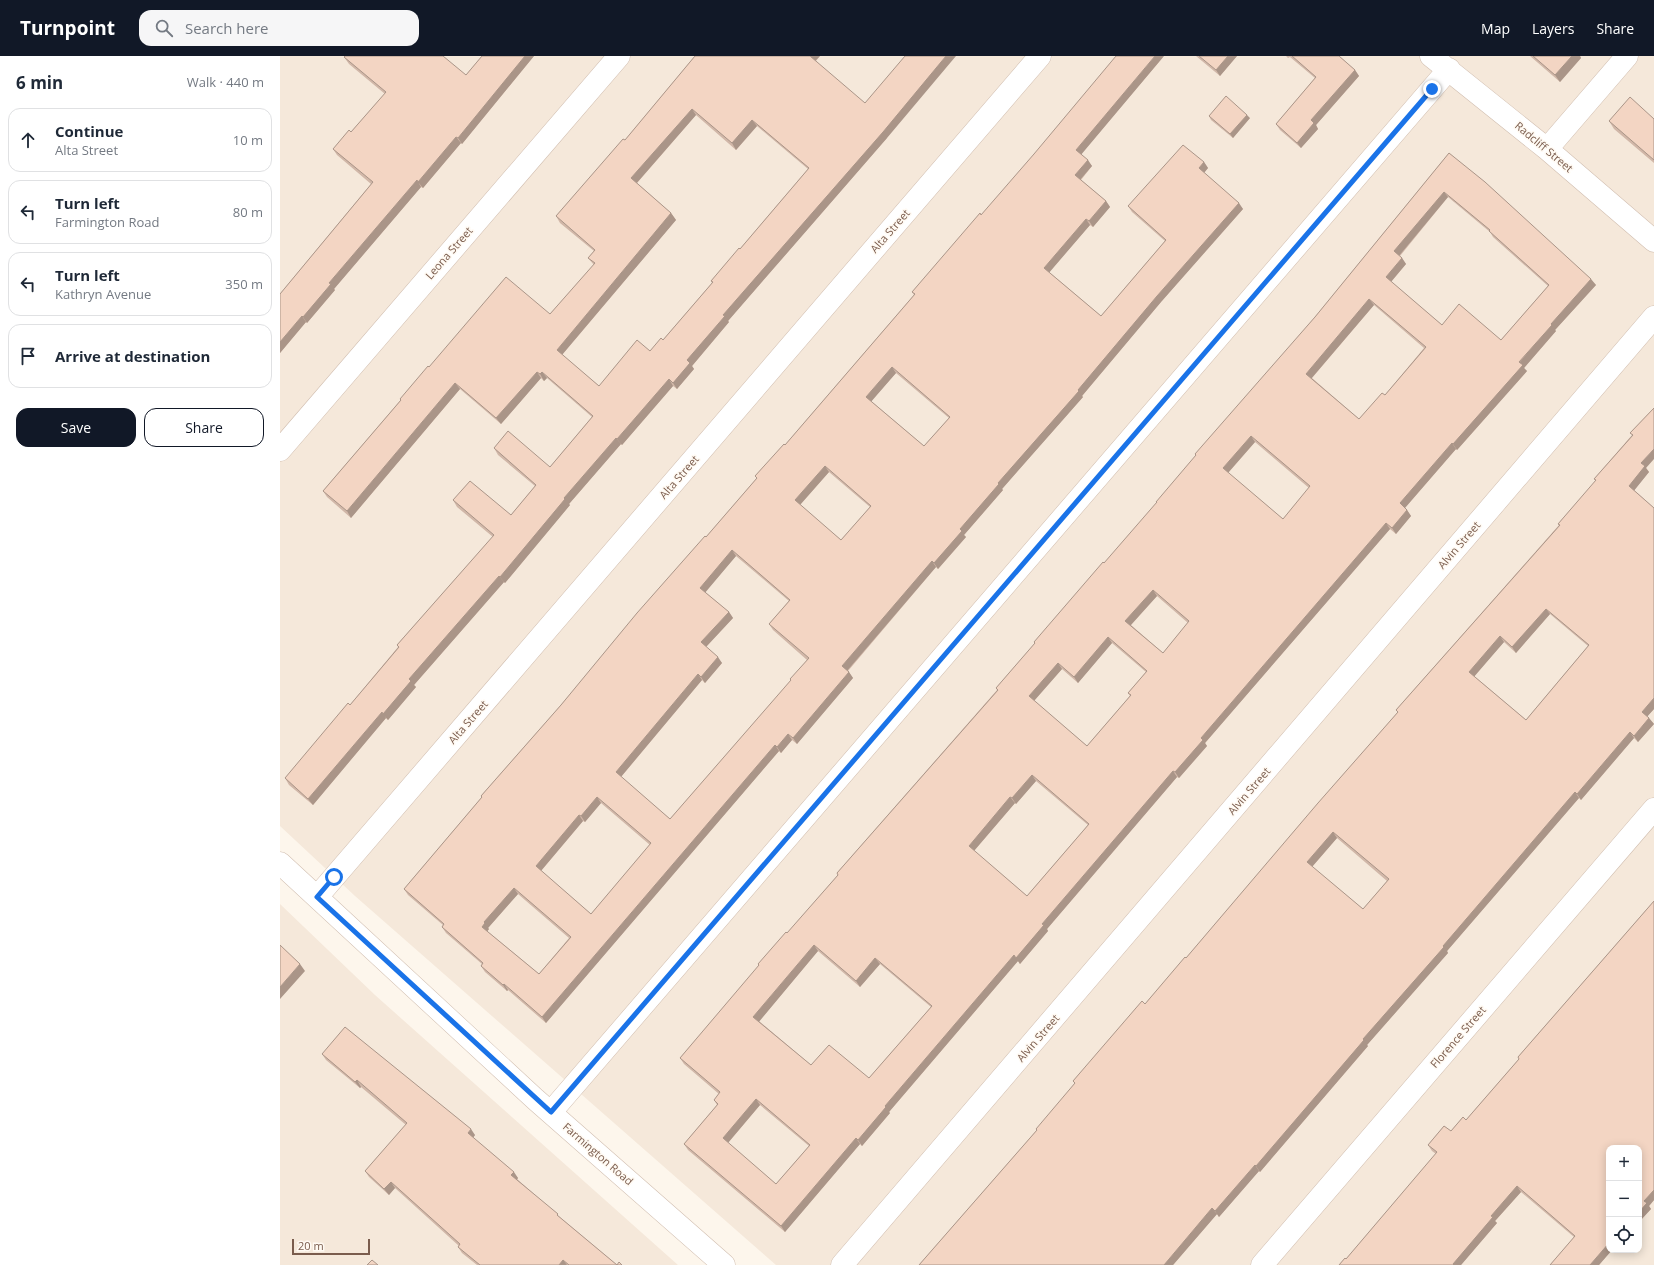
<!DOCTYPE html>
<meta charset="utf-8">
<style>
:root{--surface:#fff;--page:#f6f6f7;--text:#1f2937;--muted:#747a83;--line:#e0e1e3;--accent:#111827}
body{margin:0;font-family:"Open Sans",sans-serif;background:var(--page);color:var(--text)}
.controls{position:absolute;right:12px;bottom:12px;display:grid;overflow:hidden;border-radius:8px;box-shadow:0 2px 10px #0003}
.controls button{width:36px;height:36px;display:grid;place-items:center;padding:0;border:0;border-bottom:1px solid var(--line);background:var(--surface);color:var(--text);font:20px sans-serif}
.scale{position:absolute;left:12px;bottom:10px;width:78px;box-sizing:border-box;padding-left:4px;border:2px solid #7a5c4d;border-top:0;font-size:11px;line-height:14px;white-space:nowrap;color:#7a5c4d;-webkit-text-stroke:3px #fffaf3;paint-order:stroke}
.stop{position:absolute;width:12px;height:12px;margin:-9px;border:3px solid #1a73e8;border-radius:50%;background:#fff}
.stop.end{background:#1a73e8;border-color:#fff;box-shadow:0 1px 4px #0008}
.list{margin:0;padding:0;list-style:none}
h2{display:flex;justify-content:space-between;align-items:center;height:52px;margin:0;padding:0 16px;font-size:17px}
h2 small{font-size:13px;font-weight:400;color:var(--muted)}
.list li{display:grid;grid-template-columns:26px 1fr auto;gap:12px;align-items:center;box-sizing:border-box;height:64px;margin:0 8px 8px;padding:0 8px;border:1px solid var(--line);border-radius:12px}
.list b{display:block;font-size:15px;white-space:nowrap}
.list p{margin:0;font-size:13px;white-space:nowrap;color:var(--muted)}
.list em{font-size:13px;font-style:normal;color:var(--muted)}
.actions{display:flex;gap:8px;padding:12px 16px}
.actions a{flex:1;padding:9px 0;border:1px solid var(--accent);border-radius:12px;text-align:center;font-size:14px;color:var(--accent)}
.actions .main{background:var(--accent);color:#fff}
.icon{flex:none;width:22px;height:22px;fill:none;stroke:currentColor;stroke-width:2;stroke-linecap:round;stroke-linejoin:round}
.map{position:relative;flex:none;width:1374px;height:1209px;overflow:hidden}
header{display:flex;align-items:center;gap:24px;box-sizing:border-box;height:56px;padding:0 20px;background:var(--accent);color:#fff}
header strong{font-size:19px}
nav{display:flex;gap:22px;margin-inline-start:auto;font-size:14px}
.search{width:280px;height:36px;background:var(--page);display:flex;align-items:center;gap:10px;box-sizing:border-box;padding:0 14px;border-radius:12px;color:var(--muted);font-size:15px}
main{display:flex}
aside{flex:1;background:var(--surface)}
.map>svg:first-child{display:block}
.residential{fill:#f5e8da;fill-rule:evenodd}
.lines{fill:none;stroke-linecap:round;stroke-linejoin:round}
.street-casing{stroke:#d1beb0;stroke-width:23}
.street{stroke:#fff;stroke-width:22}
.wall{fill:#d1b7a8;fill-rule:evenodd}
.shaded-wall{fill:#aa9588}
.building{fill:#f3d5c3;stroke:#aa9588;fill-rule:evenodd}
.route{stroke:#1a73e8;stroke-width:5}
.labels{text-anchor:middle;stroke-width:3;stroke-linejoin:round;paint-order:stroke}
.street-label{font-size:11px;fill:#7a5c4d;stroke:#fffaf3}
</style>
<header>
<strong>Turnpoint</strong>
<div class="search"><svg class="icon" aria-label="search" viewBox="0 0 24 24"><circle cx="10" cy="10" r="6"/><path d="M15 15l6 6"/></svg>Search here</div>
<nav><a>Map</a><a>Layers</a><a>Share</a></nav>
</header>
<main>
<aside>
<h2>6 min<small>Walk · 440 m</small></h2>
<ul class="list">
<li><svg class="icon" aria-label="ahead" viewBox="0 0 24 24"><path d="M12 20V5M6 11l6-6 6 6"/></svg><div><b>Continue</b><p>Alta Street</p></div><em>10 m</em></li>
<li><svg class="icon" aria-label="left" viewBox="0 0 24 24"><path d="M17 20v-9H6M10 6l-5 5 5 5"/></svg><div><b>Turn left</b><p>Farmington Road</p></div><em>80 m</em></li>
<li><svg class="icon" aria-label="left" viewBox="0 0 24 24"><path d="M17 20v-9H6M10 6l-5 5 5 5"/></svg><div><b>Turn left</b><p>Kathryn Avenue</p></div><em>350 m</em></li>
<li><svg class="icon" aria-label="arrive" viewBox="0 0 24 24"><path d="M6 21V4h12l-3 4 3 4H6"/></svg><div><b>Arrive at destination</b></div></li>
</ul>
<div class="actions"><a class="main">Save</a><a>Share</a></div>
</aside>
<div class="map">
<svg width="1374" height="1209" viewBox="0 0 1374 1209">
<rect width="100%" height="100%" fill="#fdf6ec"/>
<!-- residential -->
<path class="residential" d="M0 0H1374V1209H496L75 840 0 770ZM1329 1092H1359V1194H1329Z
M0 848 95 939 398 1209H0Z"/>
<g class="lines">
<defs>
<path id="street" d="M1151 0 1267 93 1374 185
M1267 93 1347 0
M0 394 339 0
M0 807 255 1043 444 1209
M37 841 760 0
M271 1056 1169 13
M562 1209 1374 261
M982 1209 1374 753"/>
</defs>
<!-- street casing -->
<use href="#street" class="street-casing"/>
<!-- street -->
<use href="#street" class="street"/>
</g>
<!-- wall -->
<path class="wall" d="M202 0H254L182 88 181 87 143 132 141 131 54 233 55 234 27 267 26 266 0 297V238L91 128 57 99 53 93 71 76 105 38 69 8 64 1 186 19Z
M415 0H540L536 5 607 82 448 265 449 266 412 310 414 313 397 333 393 330 342 389 341 388 289 448 290 449 225 527 224 526 134 629 136 631 108 664 106 662 33 749 9 729 5 722 70 649 118 591 117 589 213 481 177 451 173 444 231 459 255 430 218 399 214 392 270 411 312 361 267 322 264 325 261 322 221 368 180 333 71 462 47 441 43 435 149 311 270 258 314 209 308 202 314 195 280 167 276 160 345 84ZM416 59 456 94 477 70 528 113 460 193 431 225 432 227 383 284 370 295 319 330 282 299 396 164 391 157 357 127Z
M884 0 801 98 812 110 801 124 826 145 830 151 813 171 810 169 769 216 821 260 885 185 852 156 848 150 924 106 928 112 924 117 963 153 881 246 802 340 803 341 722 433 723 434 684 479 686 481 658 513 656 511 568 615 573 622 517 688 512 684 501 697 499 695 266 967 228 934 227 935 205 916 201 910 202 908 166 877 162 871 163 869 128 839 124 833 202 741 201 740 281 649 477 422 475 420 505 389 634 239 632 236 701 159ZM616 317 669 362 644 390 591 345ZM549 416 590 451 561 484 520 449ZM456 500 509 545 489 568 493 574 527 604 511 625 390 763 341 721 422 624 425 627 442 607 426 591 453 562 449 556 425 536ZM321 747 370 789 311 858 261 815 303 765 305 766ZM238 838 289 882 259 918 207 875 209 873 208 872Z
M916 0H957L940 20Z
M1006 0H1059L1075 14 1079 20 1036 69 1038 73 1021 92 1000 74 996 68 1035 22 1010 1 1008 2Z
M1250 0H1300L1301 2 1280 26Z
M929 60 970 62 953 82 931 64Z
M1374 63V107L1334 73 1329 65Z
M1169 97 1316 229 1275 274 1276 275 1244 312 1247 315 1177 394 1176 393 1125 452 1127 454 1131 460 1116 478 1110 473 925 687 927 690 899 722 897 721 767 873 768 875 740 908 738 905 609 1056 610 1057 582 1090 580 1088 505 1176 408 1094 404 1088 437 1049 434 1044 439 1038 404 1008 400 1002 558 819 557 817 717 634 716 632 877 447 1035 261ZM1168 141 1210 176 1213 181 1268 230 1221 284 1162 269 1111 226 1126 208 1122 202 1120 200ZM1094 249 1144 292 1105 339 1079 363 1032 322ZM975 386 1029 432 1003 463 948 417ZM877 540 908 567 883 597 851 569ZM832 587 866 616 848 637 850 640 807 690 754 645 782 613 798 627ZM756 725 808 769 747 840 694 795 735 747 736 748ZM538 895 580 931 600 908 651 951 589 1022 531 1009 479 965ZM480 1049 529 1090 496 1128 448 1087Z
M1374 352 1366 412 1369 416 1354 434 1374 452V653L1367 660 1374 668 1358 686 1354 682 1301 744 1299 742 1167 895 1168 897 1087 989 1088 990 980 1116 979 1115 939 1161 937 1158 893 1209H639L757 1074 795 1028 793 1025 865 948 906 902 1118 656 1116 654 1279 469 1278 468 1316 425 1314 423 1352 379 1350 377ZM1270 558 1308 590 1246 664 1194 620 1224 586 1236 597ZM1057 782 1107 825 1083 853 1032 811Z
M1374 845V1144L1369 1150 1371 1153 1359 1166V1092H1329V1194H1332L1319 1209H1270L1294 1181 1241 1136 1215 1165 1217 1167 1181 1209H1059L1065 1202 1066 1203 1156 1098 1152 1095 1148 1089 1164 1070 1171 1075 1183 1061 1186 1064 1239 1003 1238 1001Z
M42 998 195 1079 193 1082 238 1122 237 1123 282 1163 337 1209H197L182 1197 178 1191 179 1190 115 1132 109 1139 89 1121 85 1115 126 1069 81 1031 80 1032 46 1004Z"/>
<!-- shaded-wall -->
<path class="shaded-wall" d="M245 0H254L182 88 178 82Z
M530 0H540L534 6Z
M666 0H676L607 82 448 265 449 266 412 310 414 313 397 333 393 327 407 304 443 259Z
M875 0H884L800 100 796 94Z
M948 0H957L940 20 936 14Z
M1292 0H1300L1301 2 1280 26 1275 19Z
M1075 14 1079 20 1036 69 1038 73 1021 92 1017 87 1031 64Z
M412 53 416 59 355 129 351 122Z
M967 59 970 62 953 82 950 78Z
M472 64 477 70 456 94 452 87Z
M176 81 181 87 143 132 138 126Z
M808 104 812 110 799 125 795 119Z
M924 106 928 112 923 118 919 112Z
M137 124 141 131 54 233 55 234 27 267 23 261 49 227Z
M1164 136 1168 141 1118 201 1114 195Z
M826 145 830 151 813 171 809 165Z
M959 147 963 153 881 246 802 340 803 341 722 433 723 434 684 479 686 481 658 513 654 507 680 473 718 427 877 240Z
M391 157 396 164 281 300 277 294Z
M806 163 810 169 768 218 764 212Z
M1122 202 1126 208 1110 227 1106 221Z
M1311 223 1316 229 1275 274 1276 275 1244 312 1247 315 1177 394 1173 388 1271 268Z
M1089 243 1094 249 1030 324 1026 318Z
M22 260 26 266 0 297V286Z
M612 311 616 317 590 347 586 341Z
M257 316 261 322 221 368 216 362Z
M262 316 267 322 264 325 260 318Z
M389 323 393 330 342 389 337 383Z
M175 327 180 333 71 462 67 455Z
M971 380 975 386 947 418 943 412Z
M336 382 341 388 289 448 290 449 225 527 220 521 284 442Z
M1172 387 1176 393 1124 453 1120 447Z
M1374 393V403L1366 412 1369 416 1353 436 1349 430 1361 407Z
M545 410 549 416 519 450 515 444Z
M1127 454 1131 460 1116 478 1112 472Z
M1106 467 1110 473 925 687 927 690 899 722 895 716 921 682Z
M452 494 456 500 424 538 420 532Z
M652 505 656 511 566 616 562 610Z
M219 520 224 526 134 629 136 631 108 664 103 658 129 623Z
M873 534 877 540 849 571 845 565Z
M1266 553 1270 558 1236 597 1232 591Z
M449 556 453 562 425 592 421 586Z
M1220 580 1224 586 1193 622 1189 616Z
M828 581 832 587 798 627 794 621Z
M438 601 442 607 425 627 421 621Z
M778 607 782 613 753 646 749 640Z
M569 616 573 622 517 688 513 682Z
M418 618 422 624 340 722 336 716Z
M1374 642V653L1366 662 1362 656Z
M102 656 106 662 33 749 28 743Z
M1369 662 1374 668 1358 686 1354 680Z
M1350 676 1354 682 1301 744 1297 738Z
M508 678 512 684 501 697 497 691Z
M495 689 499 695 266 967 262 961Z
M893 715 897 721 767 873 768 875 740 908 736 902 762 868Z
M752 719 756 725 736 748 732 742Z
M1295 736 1299 742 1167 895 1168 897 1087 989 1088 990 980 1116 976 1110 1083 983Z
M317 741 321 747 305 766 301 760Z
M730 741 735 747 693 796 689 790Z
M299 759 303 765 260 816 256 810Z
M1053 776 1057 782 1031 812 1027 806Z
M234 832 238 838 208 872 209 873 206 877 202 871 204 866Z
M534 889 538 895 478 967 473 961Z
M734 899 738 905 609 1056 610 1057 582 1090 578 1084 605 1050Z
M595 902 600 908 580 931 576 925Z
M20 908 25 915 0 943V931Z
M224 928 228 934 227 935 223 929Z
M77 1024 81 1031 80 1032 75 1026Z
M476 1043 480 1049 447 1088 443 1082Z
M191 1073 195 1079 192 1083 188 1077Z
M576 1082 580 1088 505 1176 501 1170Z
M975 1109 979 1115 939 1161 935 1155Z
M234 1116 238 1122 236 1125 231 1119Z
M111 1126 115 1132 109 1139 104 1133Z
M1237 1130 1241 1136 1215 1165 1217 1167 1181 1209H1173V1208L1211 1160Z
M1374 1134V1144L1369 1150 1371 1153 1359 1166V1156L1364 1145Z
M932 1152 937 1158 893 1209H884Z
M1329 1187V1194H1332L1319 1209H1310Z
M283 1204 287 1209H279Z"/>
<!-- building -->
<path class="building" d="M65 0H163L186 19 202 0H245L178 82 176 81 138 126 137 124 49 227 51 228 23 261 22 260 0 286V238L93 126 53 93 69 74 71 76 106 36 64 1Z
M415 0H530L585 47 625 0H666L603 76 443 259 445 260 407 304 410 307 393 327 389 323 337 383 336 382 284 442 285 443 220 521 219 520 129 623 131 625 103 658 102 656 28 743 5 722 68 647 70 649 119 591 117 589 214 479 173 444 190 425 231 459 256 429 214 392 228 375 270 411 313 360 262 316 260 318 257 316 216 362 175 327 67 455 43 435 121 344 120 343 148 310 149 311 226 221 270 258 315 207 308 202 315 194 276 160 343 83 345 84ZM412 53 452 87 472 64 529 112 460 193 459 192 431 225 433 226 383 284 381 282 370 295 357 284 319 330 277 294 391 157 351 122Z
M836 0H875L796 94 808 104 795 119 826 145 809 165 806 163 764 212 821 260 886 184 848 150 903 89 924 106 919 112 959 147 877 240 798 334 799 335 718 427 719 428 680 473 682 475 654 507 652 505 562 610 569 616 513 682 508 678 497 691 495 689 262 961 224 928 223 929 201 910 203 907 162 871 164 868 124 833 202 741 201 740 281 649 357 557 425 480 426 481 477 422 475 420 504 388 505 389 635 238 632 236 700 157 701 159 754 98ZM612 311 670 361 644 390 586 341ZM545 410 591 450 561 484 515 444ZM452 494 510 544 489 568 529 602 510 623 511 624 390 763 336 716 418 618 421 621 438 601 421 586 449 556 420 532ZM317 741 371 787 311 858 256 810 299 759 301 760ZM234 832 291 881 259 918 202 871 205 867 204 866Z
M919 0H948L936 14Z
M1012 0H1059L1075 14 1031 64 1034 67 1017 87 996 68 1036 21Z
M1253 0H1292L1275 19Z
M946 40 967 59 950 78 929 60Z
M1350 41 1374 63V104L1329 65Z
M1169 97 1205 126 1311 223 1271 268 1272 269 1239 306 1243 309 1173 388 1172 387 1120 447 1127 454 1112 472 1106 467 921 682 923 684 895 716 893 715 762 868 764 869 736 902 734 899 605 1050 606 1051 578 1084 576 1082 501 1170 404 1088 438 1048 434 1044 440 1036 400 1002 479 909 478 908 506 876 507 877 558 819 557 817 718 634 716 632 755 587 754 586 823 506 824 507 877 446H876L916 399 915 398 1035 261ZM1164 136 1210 174 1209 175 1269 229 1221 284 1179 248 1162 269 1106 221 1122 202 1114 195ZM1089 243 1146 291 1105 339 1102 337 1079 363 1026 318ZM971 380 1030 430 1003 463 943 412ZM873 534 909 565 883 597 845 565ZM828 581 867 615 848 637 851 639 807 690 749 640 778 607 794 621ZM752 719 809 768 747 840 689 790 730 741 732 742ZM534 889 576 925 595 902 652 950 589 1022 549 989 531 1009 473 961ZM476 1043 530 1089 496 1128 443 1082Z
M1374 352V393L1361 407 1365 410 1349 430 1374 452V642L1362 656 1369 662 1354 680 1350 676 1297 738 1295 736 1163 890 1164 891 1083 983 1084 984 976 1110 975 1109 935 1155 932 1152 884 1209H639L757 1074 756 1073 795 1027 793 1025 862 945 865 948 905 901 906 902 1038 747 1118 656 1116 654 1280 469 1278 468 1316 424 1314 423 1353 379 1350 377ZM1266 553 1309 589 1246 664 1189 616 1220 580 1232 591ZM1053 776 1109 823 1083 853 1027 806Z
M1374 845V1134L1364 1145 1367 1147 1359 1156V1092H1329V1187L1310 1209H1270L1295 1180 1237 1130 1211 1160 1213 1161 1173 1208 1174 1209H1059L1065 1202 1066 1203 1157 1096 1148 1089 1164 1070 1171 1075 1183 1061 1186 1064 1239 1003 1238 1001Z
M0 889 20 908 0 931Z
M65 971 191 1073 188 1077 234 1116 231 1119 278 1158 277 1159 337 1209H289L283 1204 279 1209H200L178 1191 180 1188 111 1126 104 1133 85 1115 127 1067 77 1024 75 1026 42 998Z
M92 1204 98 1209H87Z
M339 1206 342 1209H337Z"/>
<g class="lines">
<!-- route -->
<path class="route" d="M54 821 37 841 271 1056 1152 33"/>
</g>
<g class="labels">
<!-- street labels -->
<g class="street-label">
<text transform="translate(1264 91) rotate(40)" y="4">Radcliff Street</text>
<text transform="translate(610 175) rotate(-49)" y="4">Alta Street</text>
<text transform="translate(169 197) rotate(-49)" y="4">Leona Street</text>
<text transform="translate(399 421) rotate(-49)" y="4">Alta Street</text>
<text transform="translate(1179 489) rotate(-49)" y="4">Alvin Street</text>
<text transform="translate(188 666) rotate(-49)" y="4">Alta Street</text>
<text transform="translate(969 735) rotate(-49)" y="4">Alvin Street</text>
<text transform="translate(1178 981) rotate(-49)" y="4">Florence Street</text>
<text transform="translate(758 982) rotate(-49)" y="4">Alvin Street</text>
<text transform="translate(318 1098) rotate(41)" y="4">Farmington Road</text>
</g>
</g>
</svg>
<div class="controls">
<button>+</button>
<button>−</button>
<button><svg class="icon" aria-label="locate" viewBox="0 0 24 24"><circle cx="12" cy="12" r="6"/><path d="M12 2v4M12 18v4M2 12h4M18 12h4"/></svg></button>
</div>
<div class="scale">20 m</div>
<div class="stop" style="left:54px;top:821px"></div>
<div class="stop end" style="left:1152px;top:33px"></div>
</div>
</main>
